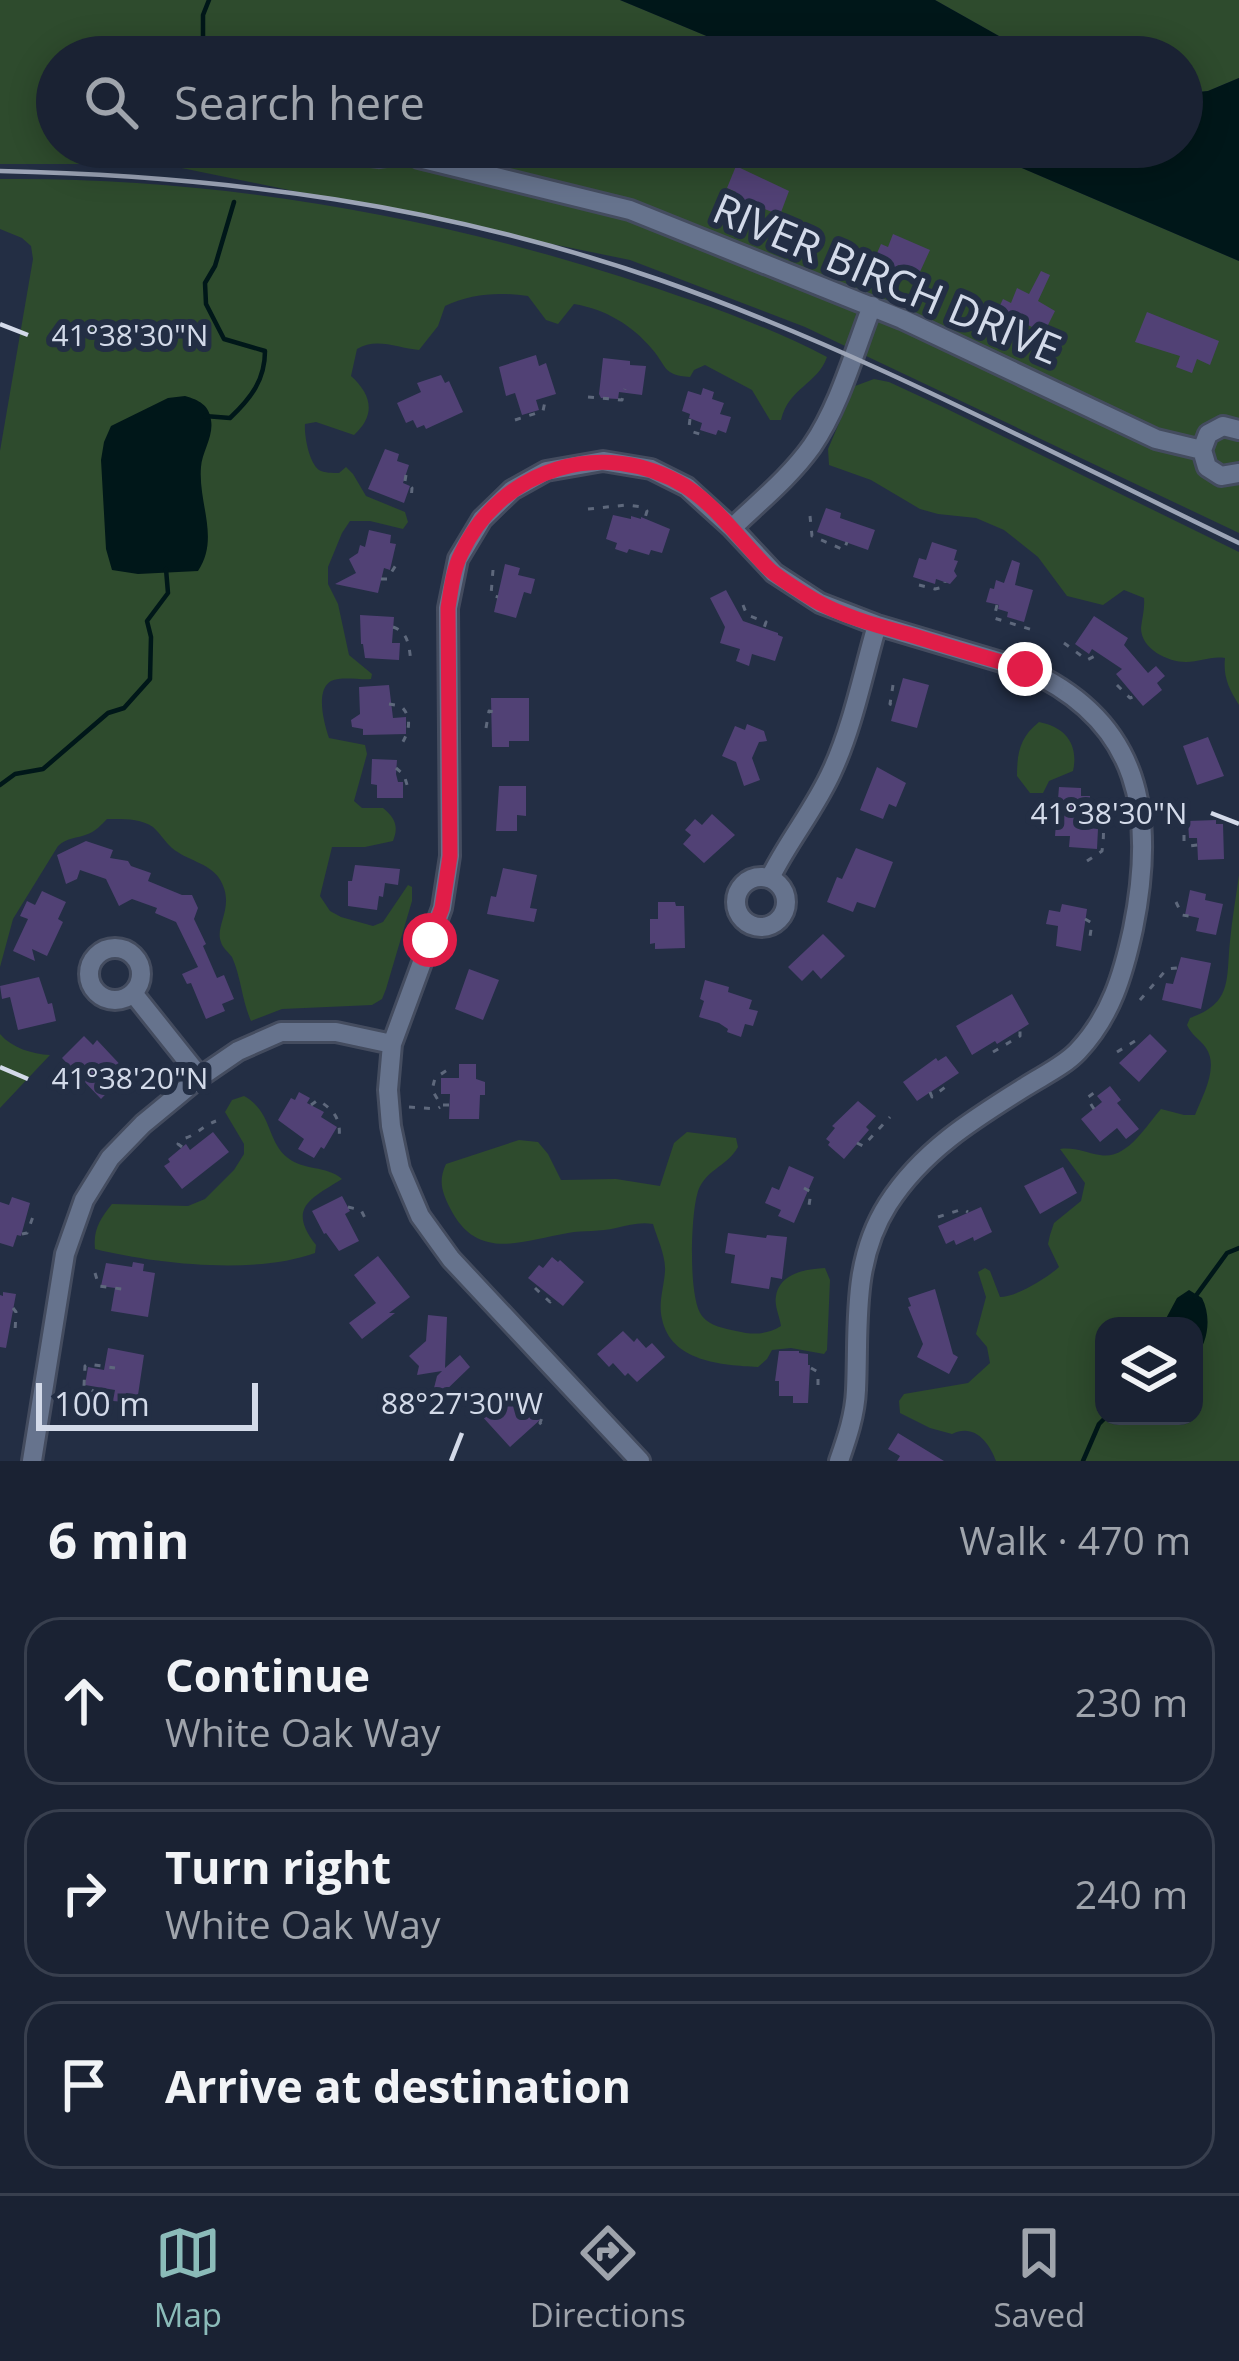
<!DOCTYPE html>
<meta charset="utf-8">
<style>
:root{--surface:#1a2233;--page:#272f3f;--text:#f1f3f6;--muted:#9fa4ac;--line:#383f4e;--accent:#8bbbb9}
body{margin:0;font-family:"Open Sans",sans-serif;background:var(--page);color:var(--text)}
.controls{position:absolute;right:36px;bottom:36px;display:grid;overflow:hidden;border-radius:24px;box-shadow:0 6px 30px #0003}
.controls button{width:108px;height:108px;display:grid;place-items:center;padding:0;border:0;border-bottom:3px solid var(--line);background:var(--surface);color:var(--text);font:60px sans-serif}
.scale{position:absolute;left:36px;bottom:30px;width:222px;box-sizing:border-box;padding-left:12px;border:6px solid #d3dae9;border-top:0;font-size:33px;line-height:42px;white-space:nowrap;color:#d3dae9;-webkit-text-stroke:9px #232e44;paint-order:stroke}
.stop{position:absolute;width:36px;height:36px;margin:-27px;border:9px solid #e11d48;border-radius:50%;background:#fff}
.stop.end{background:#e11d48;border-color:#fff;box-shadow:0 3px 12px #0008}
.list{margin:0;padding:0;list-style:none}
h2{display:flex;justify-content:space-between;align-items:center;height:156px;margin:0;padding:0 48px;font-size:51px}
h2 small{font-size:39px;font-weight:400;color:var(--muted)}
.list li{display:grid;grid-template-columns:78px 1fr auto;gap:36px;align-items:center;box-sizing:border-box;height:168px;margin:0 24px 24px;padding:0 24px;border:3px solid var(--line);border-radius:36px}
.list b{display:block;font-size:45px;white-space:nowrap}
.list p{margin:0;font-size:39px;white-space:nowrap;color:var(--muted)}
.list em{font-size:39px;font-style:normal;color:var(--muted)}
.icon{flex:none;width:66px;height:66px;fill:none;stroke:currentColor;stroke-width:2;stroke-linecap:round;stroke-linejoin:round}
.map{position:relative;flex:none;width:1239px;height:1461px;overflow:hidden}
.search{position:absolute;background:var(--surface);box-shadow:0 6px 30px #0003;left:36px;right:36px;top:36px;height:132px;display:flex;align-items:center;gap:30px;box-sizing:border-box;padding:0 42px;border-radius:66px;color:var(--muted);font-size:45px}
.sheet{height:732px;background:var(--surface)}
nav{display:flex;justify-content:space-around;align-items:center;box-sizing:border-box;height:168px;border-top:3px solid var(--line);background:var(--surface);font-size:33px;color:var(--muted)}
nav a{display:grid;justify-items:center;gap:6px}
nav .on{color:var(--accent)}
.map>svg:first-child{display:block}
.green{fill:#2e4b2d;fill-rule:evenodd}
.water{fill:#001719}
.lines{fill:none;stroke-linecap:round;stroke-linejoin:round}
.stream{stroke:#001719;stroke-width:4.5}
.building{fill:#514175}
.minor-casing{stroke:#444c5f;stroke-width:24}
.path{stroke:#5e687c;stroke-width:3;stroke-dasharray:6 9;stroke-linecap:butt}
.minor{stroke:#66738d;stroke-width:18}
.rail{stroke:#9ca4b6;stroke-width:4.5}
.route{stroke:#e11d48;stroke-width:15}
.ticks{fill:none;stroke:#d3dae9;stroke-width:4.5}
.labels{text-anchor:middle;stroke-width:12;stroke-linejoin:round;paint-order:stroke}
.street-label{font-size:42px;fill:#d3dae9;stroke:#232e44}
.ticks-label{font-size:30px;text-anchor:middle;fill:#d3dae9;stroke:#232e44;stroke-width:12;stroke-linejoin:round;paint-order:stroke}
</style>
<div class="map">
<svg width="1239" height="1461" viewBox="0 0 1239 1461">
<rect width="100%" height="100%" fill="#232e44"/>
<!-- green -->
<path class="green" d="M0 0H620L757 57H57V147H973L1239 261V533L805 327 630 260 162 164H0Z
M935 0H1239V78L1208 91 1182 94V57H1043L1022 49Z
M0 179C211 177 422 213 622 277 692 300 762 323 827 357 817 385 789 387 781 420H770L752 390 705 365 694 370 690 377C662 375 667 366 652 349 632 325 605 309 574 304L558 324 546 320 528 296C499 292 472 293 445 306L438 326 419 350C398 348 376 337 357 349L351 376C372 395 376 415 354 435L316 422 305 424C304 435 309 463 319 470 324 473 333 473 339 473L346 467 353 474 366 496 405 512 408 522 403 529 370 521H350L342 533 328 567V584L338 604 349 655 372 674 371 679C359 680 342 676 331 681 315 690 324 723 329 738L365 745 367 754 354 801 362 808H383C395 818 399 826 393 841L365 847H332L320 896 330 911 341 917 373 926 383 922 408 885 412 887V901L386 989 382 999 372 1005 282 1009 251 1021C242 1001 241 977 232 957 229 953 222 947 221 942 214 925 237 906 219 878 209 863 186 860 172 848 165 842 160 833 153 827 140 818 122 819 107 819 101 825 96 831 88 834 76 839 68 837 58 846L13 919 0 967V451L33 259 31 246 22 238 0 229Z
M874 379 889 382 943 407 1239 552V705C1229 689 1223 677 1225 658 1210 656 1200 662 1186 662 1168 662 1141 649 1141 628 1142 618 1145 609 1144 598L1124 590 1103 605 1067 596 1038 557 1004 530 976 518 938 514 920 509 871 480 829 465 828 449 855 386Z
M1039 722C1065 727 1079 744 1073 771L1049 781 1043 793H1030L1017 776C1017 753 1020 737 1039 722Z
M1239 875V1461H996C989 1442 974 1423 952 1434L930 1428 900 1413 899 1401 904 1394 968 1383 990 1363 987 1347 976 1334 986 1297 978 1272 985 1268 990 1271 1000 1297C1016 1297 1047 1278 1059 1267L1048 1244 1050 1235 1054 1223 1081 1201 1085 1183 1060 1149C1076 1147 1085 1153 1100 1155 1127 1160 1145 1127 1161 1109L1184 1115H1195C1203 1095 1219 1067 1206 1048 1199 1038 1192 1036 1187 1025L1190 1018C1233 1003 1226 979 1230 941 1232 919 1236 897 1239 875ZM1104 1326H1194V1416H1104Z
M0 1034C12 1048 32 1054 50 1055L0 1108Z
M244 1096C273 1112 266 1141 288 1158 304 1171 326 1165 342 1179 310 1199 287 1208 316 1245L315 1253C255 1275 156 1264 95 1249 93 1230 100 1219 112 1204L188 1206 205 1199 234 1170 244 1154V1144L225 1112 232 1100Z
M687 1132 736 1138 738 1147C727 1167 703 1170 697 1195 691 1217 688 1299 702 1316 711 1327 724 1328 736 1331 753 1335 766 1335 781 1326 780 1317 774 1306 776 1296 780 1273 806 1269 825 1268L830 1280 827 1350 824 1354 791 1348 772 1350 767 1359 758 1367C722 1365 671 1362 662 1319 658 1302 664 1288 665 1271 666 1256 657 1238 653 1224 640 1222 629 1225 616 1228 600 1232 584 1230 568 1233 521 1241 477 1262 450 1208 442 1192 438 1181 446 1164L519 1140 538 1142 548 1154 561 1180 616 1179 660 1186 674 1143Z"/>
<!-- water -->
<path class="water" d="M620 0H935L1022 49 1043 57H757Z
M1239 78V261L973 147H1182V94L1208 91Z
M185 396C199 400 209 405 211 420 214 436 202 452 201 467 198 504 220 538 198 571L138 574 112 570 106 549 101 460 104 442 111 426 168 398Z
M1189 1290 1202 1298C1212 1318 1208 1343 1194 1360V1326H1162L1177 1298Z"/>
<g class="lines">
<!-- stream -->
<path class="stream" d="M203 57V15L209 0
M231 147 237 162
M205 416 230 418C251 398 265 380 265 351L224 339 206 304 205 283 215 266 234 202
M0 785 15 774 43 769 108 713 124 708 150 679 151 637 147 621 168 593 166 569
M1195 1297 1227 1253 1239 1248
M1083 1461 1099 1424 1107 1416"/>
</g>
<!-- building -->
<path class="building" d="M736 166 789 191 780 215 742 200 735 195 736 192 727 188Z
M893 234 930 250 919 274 898 265 896 269 875 258 881 244 888 247Z
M1041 271 1050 275 1038 301 1055 311 1044 333 1020 321 1017 327 995 316 1003 299 1011 303 1017 288 1029 294Z
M1147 312 1219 341 1210 365 1197 359 1192 373 1176 367 1180 356 1135 342Z
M536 355 539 366 546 363 556 394 536 400 539 410 522 415 515 393 506 396 499 367Z
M603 358 630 361V365L646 366 642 395 619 392 618 399 601 398 599 394Z
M441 375 445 383 449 381 463 412 426 429 424 425 417 428 413 420 406 423 397 403 421 392 417 383Z
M703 388 714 392 712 399 724 403 720 414 731 417 726 433 718 430 716 435 700 430 702 423 689 418 690 414 682 411 688 391 701 395Z
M385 449 399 454 397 461 409 465 403 483 410 486 404 503 368 489Z
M826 508 841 513 840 518 875 530 868 550 817 532Z
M613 515 631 519V516L641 519V517L670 529 662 553 651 550 649 555 629 549 627 553 615 549 617 543 606 539Z
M369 530 391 535 390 543 396 544 390 570 384 568 378 593 335 584 356 573 349 559 358 553 360 545 365 547Z
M932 542 957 550 954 560 958 561 954 571 957 576 950 584 936 579 935 584 913 577 919 558 926 560Z
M1012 560 1020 563 1015 585 1033 590 1024 622 1007 617 1008 612 998 609 999 605 986 602 990 588 994 589 996 580 1004 583Z
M505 564 520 568 518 575 535 579 531 594 524 592 516 618 494 612Z
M726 590 743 621 778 633V635L783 637 775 661 752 654 749 666 736 661 740 649 720 643 725 627 710 598Z
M360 615 394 617 392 643H400L399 660 365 658 363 644H361Z
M1094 616 1128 638 1124 645 1148 673 1156 666 1165 676 1157 683 1162 690 1143 706 1116 674 1122 669 1092 649 1089 654 1075 644Z
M903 678 929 685 917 728 891 721Z
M389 685 393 718 406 717V734L363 735V729L352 727 351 720 360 714 359 687Z
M491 698H529V741H509V747H492Z
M747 724 764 731 767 741 759 742 752 758 760 780 744 786 736 762 722 756 735 726 745 730Z
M1208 737 1224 776 1197 785 1183 746Z
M372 759 397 760 396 774 398 782H403V798H377V785L371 784Z
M877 767 906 783 896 807 889 804 883 819 860 810Z
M499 786H526V816L517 815V831H496Z
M1059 787 1081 788V796H1090L1088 828 1098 829 1097 849 1069 847 1070 836H1055Z
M712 814 735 835 704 863 683 844 691 835 685 830 695 819 702 825Z
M1216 820V824H1223L1224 859 1198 860 1197 838H1189L1188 821Z
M86 841 113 850 110 858 128 861 131 866 151 873 148 881 182 895H192L198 908 194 919 206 944 203 946 217 978 224 975 234 999 222 1004 225 1011 206 1019 191 983 187 984 182 974 198 967 176 922 155 913 157 908 132 899 119 906 106 879 80 870 77 879 66 884 57 855Z
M856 848 893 862 875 908 857 902 853 912 827 902 837 877 842 879Z
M355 865 400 869 398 885 385 883 383 897 379 896 377 910 348 906V881H352Z
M503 868 537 875 530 908 537 909 534 922 487 914 491 896 496 897Z
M1190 890 1206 894 1205 900 1223 904 1216 935 1196 931 1199 918 1185 915Z
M42 891 66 902 58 919 63 922 47 956 32 949 35 961 13 951 28 919 20 916 27 901 35 905Z
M658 902H675L676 906H684L685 948 655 949V943L650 944V919H658Z
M1062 904 1087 909 1081 951 1056 946 1058 926 1046 924 1049 910 1060 912Z
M823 934 845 956 821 979 813 970 802 981 788 967Z
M1181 957 1211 963 1201 1009 1162 1000 1166 983 1173 984Z
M469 969 499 980 483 1020 455 1009Z
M39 977 48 1004 52 1003 56 1021 18 1030 10 997 2 999 0 986Z
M705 980 729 987 728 992 752 1000 749 1009 758 1011 753 1026 745 1024 741 1037 727 1032 728 1029 719 1023 699 1017 704 1001 700 999Z
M1012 994 1029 1024 997 1044 995 1041 972 1055 956 1026Z
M1150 1034 1167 1051 1139 1082 1119 1063Z
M84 1036 93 1045 97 1040 127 1072 101 1099 62 1058Z
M946 1056 959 1073 917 1101 903 1082 936 1058 938 1061Z
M459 1064H476V1079L485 1082V1095H480L479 1119H449L450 1094H441V1078H459Z
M1110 1086 1121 1100 1117 1103 1139 1129 1126 1139 1117 1128 1100 1142 1081 1119 1102 1102 1097 1096Z
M299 1092 310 1098 307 1103 324 1112 321 1117 337 1127 324 1149 321 1147 314 1158 298 1149 304 1139 278 1120 291 1098 295 1100Z
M858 1101 876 1116 866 1127 869 1130 844 1159 828 1145 830 1142 826 1139 835 1128 832 1126Z
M213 1132 229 1152 182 1189 164 1166 170 1162 168 1159 186 1144 190 1150Z
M789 1166 814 1177 794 1223 778 1216 781 1210 765 1203 772 1187 779 1190Z
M1063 1167 1077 1193 1040 1214 1024 1186Z
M342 1196 350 1211 345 1214 359 1241 339 1251 326 1233 324 1234 312 1211Z
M12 1197 30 1203 21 1236 17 1235 13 1247 0 1243V1202L9 1205Z
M981 1207 992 1232 974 1241 973 1237 956 1245 954 1240 946 1244 938 1226Z
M728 1233 766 1238 767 1235 787 1237 782 1279 771 1277 769 1289 731 1283 735 1255 725 1253Z
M378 1256 410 1297 389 1313H395L362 1339 349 1323 376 1303 354 1275Z
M552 1257 558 1262 560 1260 584 1282 563 1306 528 1278 539 1265 543 1268Z
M133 1262 144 1264 143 1271 155 1273 148 1317 111 1311 115 1288 101 1286 106 1263 132 1267Z
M935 1289 953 1354 958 1357 949 1374 917 1357 923 1344 908 1307 911 1306 908 1298Z
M3 1292 16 1294 6 1348 0 1347V1295L3 1296Z
M428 1315 447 1317 445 1368 460 1355 470 1367 441 1395 434 1388 437 1376 442 1371 417 1375 419 1366 409 1356 426 1341Z
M623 1331 634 1342 637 1338 646 1348 652 1343 665 1357 637 1382 628 1373 625 1376 613 1363 609 1367 597 1354Z
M108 1348 144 1355 138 1395 126 1393 125 1402 113 1401 115 1390 85 1385 88 1367 104 1370Z
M779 1351H799V1353L808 1354V1365H810L808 1403H793V1396H779V1381H775Z
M505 1396 522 1414 530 1407 541 1419 510 1447 480 1414 496 1399 499 1402Z
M898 1433 944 1461H897L900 1456 888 1449Z"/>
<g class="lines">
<defs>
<path id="minor" d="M358 147C370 160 386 161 399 147
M400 147 419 158 630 210 902 319 1156 439 1202 450
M1239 430 1223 426 1208 434 1202 450 1207 467 1221 476 1239 473
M732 528C759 502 790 477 812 446 840 405 854 352 872 306
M736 902a25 25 0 1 1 50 0a25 25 0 1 1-50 0Z
M770 878C788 841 815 809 832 771 853 726 863 673 877 625
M89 974a26 26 0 1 1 52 0a26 26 0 1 1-52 0Z
M133 993 200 1077
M32 1461 65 1254 84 1200 110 1158 143 1124 200 1077 238 1051 281 1032H336L392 1044
M640 1461 451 1259 420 1216 400 1169 391 1126 388 1090 392 1044 442 908 450 856 448 608 458 559 482 519 512 490 546 471 603 461 651 469 687 487 732 528 774 573 820 603 877 625 1025 669C1142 721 1156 815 1133 929 1123 975 1111 1016 1078 1051 1064 1066 1042 1076 1025 1087 972 1120 922 1151 888 1204 851 1262 859 1326 856 1390 855 1415 847 1438 839 1461"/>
</defs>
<!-- minor casing -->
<use href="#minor" class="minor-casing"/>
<!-- path -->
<path class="path" d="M1008 323 1021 329 1030 326
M588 397 622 400 625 389
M690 419 689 427 693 432 706 436
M515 420 543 411 546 397
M406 475 405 481 412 488 411 500
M588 509 627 505 643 507 647 511 645 518
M810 516 812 536 844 550 847 542
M493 570 491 595 498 597
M381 579H387L398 562
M919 585 935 589 944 587 945 582
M743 605 747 615 766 622 764 628
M997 605 994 618 1036 631
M393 627C409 632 409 647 411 662
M1064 643 1087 660 1099 654
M893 685 890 704 895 706
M1117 685 1130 698 1135 696
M389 704 401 706C413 718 409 732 401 745
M486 728 489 711 494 712
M396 768 404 775 408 788
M1184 805V841L1190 846 1198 845
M1087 861 1102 851C1104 837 1105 820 1098 808L1089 806
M1176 902 1182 915 1194 917
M1085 919 1092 923 1089 943
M1140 1000 1167 969 1177 968
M993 1052 1020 1036V1031
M1117 1052 1135 1041 1140 1045
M930 1092 932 1097 948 1085
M311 1105 318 1100C335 1111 341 1119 339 1139
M449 1105H441L432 1090 435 1078 452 1067
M409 1107 437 1109 440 1107
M1094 1109 1087 1098 1095 1092 1097 1086
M857 1143 863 1146 890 1117
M182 1147 178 1144 182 1139C196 1136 202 1126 216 1121
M804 1188 811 1192 808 1212
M348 1207 361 1210 366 1220
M938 1217 963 1209 968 1212
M22 1234 27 1233 34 1214
M95 1273 99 1286 122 1289
M535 1288 550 1302 552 1298
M13 1308 16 1312 15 1332
M811 1368 818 1372V1391
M97 1393 84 1386 85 1366 88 1364 115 1368
M513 1404 520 1397H526L543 1415 540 1423 547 1430"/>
<!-- minor -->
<use href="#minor" class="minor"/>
<!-- rail -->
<path class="rail" d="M0 171C228 176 444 205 660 280 860 350 1049 452 1239 543"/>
</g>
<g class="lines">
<!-- route -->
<path class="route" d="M430 940 442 908 450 856 448 608C451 590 453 570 461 554 500 468 604 436 685 486 718 507 742 543 770 570 783 581 801 592 816 601 844 617 879 626 911 635 949 647 987 658 1025 669"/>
</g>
<!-- ticks -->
<path class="ticks" d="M0 324 28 335M1211 813 1239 824M0 1067 28 1079M451 1461 462 1433"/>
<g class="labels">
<!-- street labels -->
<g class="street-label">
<text transform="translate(887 279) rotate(23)" y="15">RIVER BIRCH DRIVE</text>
</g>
</g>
<g class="ticks-label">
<text x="130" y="346">41°38'30"N</text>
<text x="1109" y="824">41°38'30"N</text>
<text x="130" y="1089">41°38'20"N</text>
<text x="462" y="1414">88°27'30"W</text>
</g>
</svg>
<div class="controls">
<button><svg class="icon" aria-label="layers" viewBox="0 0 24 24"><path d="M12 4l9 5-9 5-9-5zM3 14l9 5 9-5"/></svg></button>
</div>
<div class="scale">100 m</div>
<div class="stop" style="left:430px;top:940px"></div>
<div class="stop end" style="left:1025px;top:669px"></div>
<div class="search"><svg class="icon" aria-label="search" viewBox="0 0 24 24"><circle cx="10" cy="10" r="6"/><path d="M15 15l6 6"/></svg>Search here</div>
</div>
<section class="sheet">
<h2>6 min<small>Walk · 470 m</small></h2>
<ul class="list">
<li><svg class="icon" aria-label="ahead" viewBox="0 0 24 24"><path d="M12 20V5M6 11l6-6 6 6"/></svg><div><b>Continue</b><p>White Oak Way</p></div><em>230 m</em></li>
<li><svg class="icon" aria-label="right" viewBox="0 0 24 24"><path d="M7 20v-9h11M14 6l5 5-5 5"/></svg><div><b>Turn right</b><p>White Oak Way</p></div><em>240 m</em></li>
<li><svg class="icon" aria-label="arrive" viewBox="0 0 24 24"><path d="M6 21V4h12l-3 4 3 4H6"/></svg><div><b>Arrive at destination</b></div></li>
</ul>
</section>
<nav>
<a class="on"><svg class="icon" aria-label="map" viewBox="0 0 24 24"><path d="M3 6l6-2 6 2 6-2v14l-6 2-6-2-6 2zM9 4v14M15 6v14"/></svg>Map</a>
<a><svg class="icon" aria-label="directions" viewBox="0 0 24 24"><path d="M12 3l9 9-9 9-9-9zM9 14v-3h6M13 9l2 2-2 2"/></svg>Directions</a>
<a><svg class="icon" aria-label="saved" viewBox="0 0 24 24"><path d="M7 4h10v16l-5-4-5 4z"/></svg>Saved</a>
</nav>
